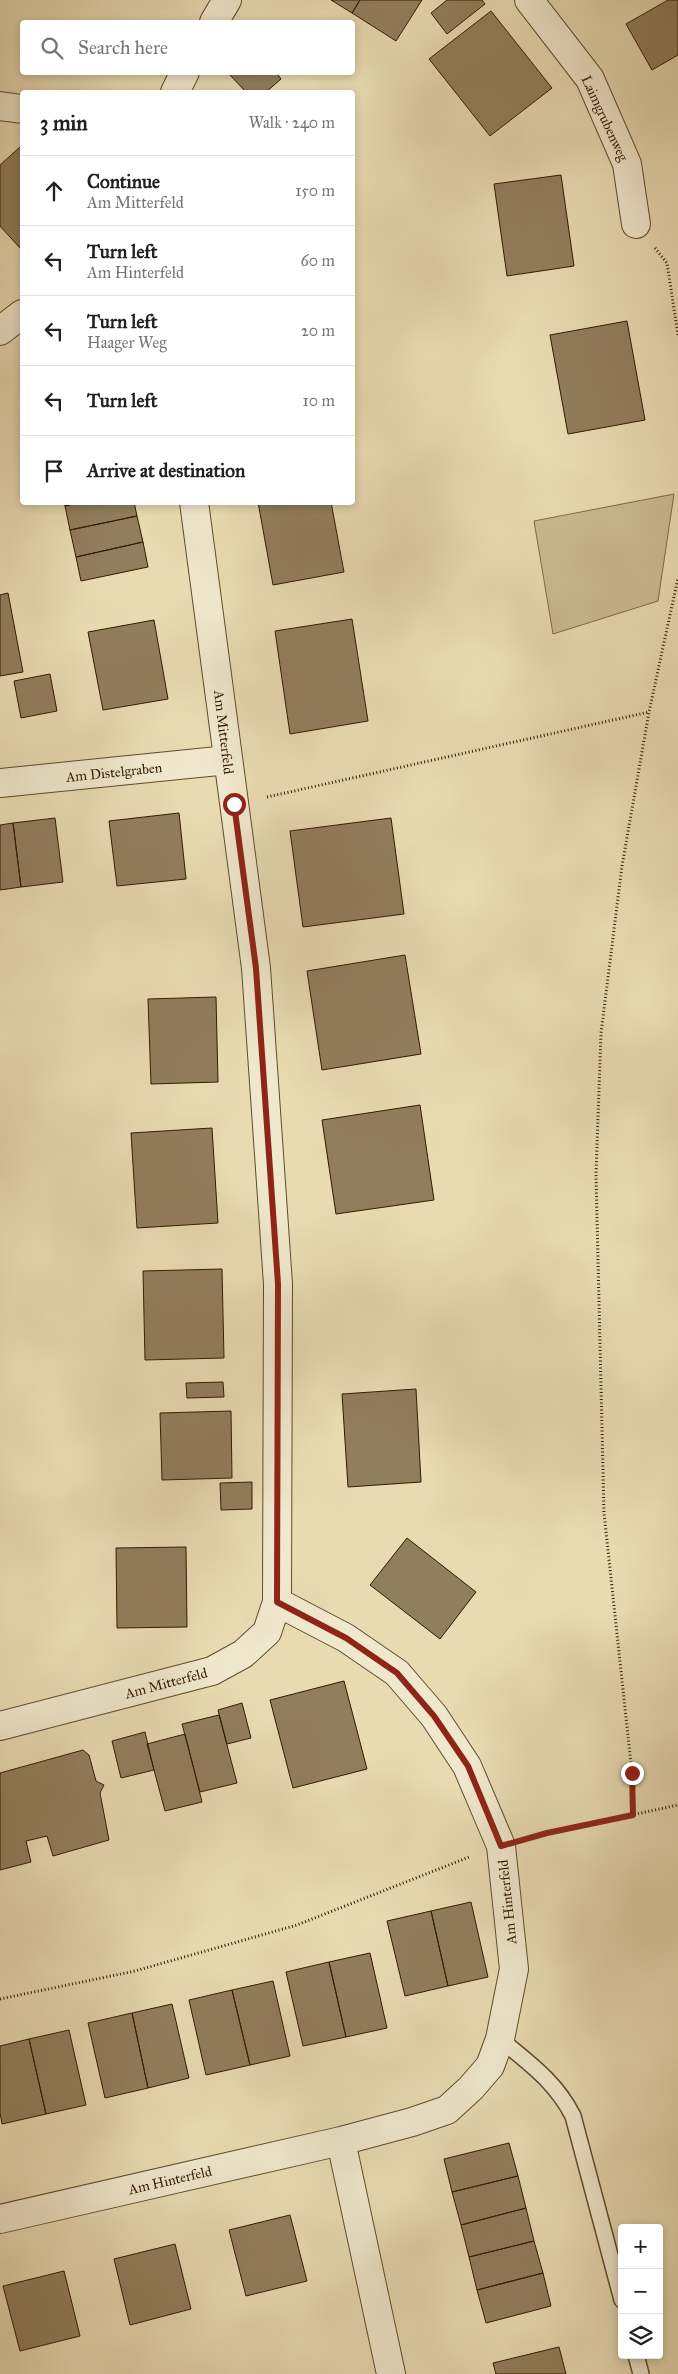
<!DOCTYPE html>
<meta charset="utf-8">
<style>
:root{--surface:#fff;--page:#f2f2f2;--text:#202124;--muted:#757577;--line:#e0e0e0}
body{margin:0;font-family:"IM FELL Great Primer",serif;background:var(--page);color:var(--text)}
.controls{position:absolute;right:15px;bottom:15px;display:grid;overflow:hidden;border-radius:5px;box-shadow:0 2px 8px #0003}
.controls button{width:45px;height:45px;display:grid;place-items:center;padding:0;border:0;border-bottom:1px solid var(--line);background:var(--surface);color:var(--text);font:25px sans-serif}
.stop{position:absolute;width:15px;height:15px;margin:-11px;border:4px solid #8f2418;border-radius:50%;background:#fff}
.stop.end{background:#8f2418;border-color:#fff;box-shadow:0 1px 5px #0008}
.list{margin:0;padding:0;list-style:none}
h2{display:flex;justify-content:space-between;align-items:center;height:65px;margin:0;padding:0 20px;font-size:21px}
h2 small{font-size:16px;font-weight:400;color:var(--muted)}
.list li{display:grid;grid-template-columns:32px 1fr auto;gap:15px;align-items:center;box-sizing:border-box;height:70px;padding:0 20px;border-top:1px solid var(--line)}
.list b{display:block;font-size:19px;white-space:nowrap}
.list p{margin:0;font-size:16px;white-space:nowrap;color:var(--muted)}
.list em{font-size:16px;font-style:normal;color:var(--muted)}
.icon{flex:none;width:28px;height:28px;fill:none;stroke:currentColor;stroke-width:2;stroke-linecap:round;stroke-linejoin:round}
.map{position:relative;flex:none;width:678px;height:2374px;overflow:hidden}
.search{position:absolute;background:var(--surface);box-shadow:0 2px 8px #0003;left:20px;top:20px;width:335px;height:55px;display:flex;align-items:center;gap:12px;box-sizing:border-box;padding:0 18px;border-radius:5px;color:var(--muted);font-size:19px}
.panel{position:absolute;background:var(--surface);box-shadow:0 2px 8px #0003;left:20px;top:90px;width:335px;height:415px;border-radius:5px}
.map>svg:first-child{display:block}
.green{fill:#c9ba94;stroke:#7e6a4a}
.building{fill:#917e5d;stroke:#321a00}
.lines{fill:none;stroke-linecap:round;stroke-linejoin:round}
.service-casing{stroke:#604a2c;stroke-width:18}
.minor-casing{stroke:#604a2c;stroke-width:30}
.path{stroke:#321a00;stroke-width:3;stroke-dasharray:1 2.5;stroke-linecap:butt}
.service{stroke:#f0e8cd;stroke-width:15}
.minor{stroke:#f0e8cd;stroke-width:28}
.route{stroke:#8f2418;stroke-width:6}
.labels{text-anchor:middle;stroke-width:4;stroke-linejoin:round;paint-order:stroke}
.street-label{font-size:14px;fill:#321a00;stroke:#f0e8cd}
</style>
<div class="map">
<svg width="678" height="2374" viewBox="0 0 678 2374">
<rect width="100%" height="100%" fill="#e8dbb2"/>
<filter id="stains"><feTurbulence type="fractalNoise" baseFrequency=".004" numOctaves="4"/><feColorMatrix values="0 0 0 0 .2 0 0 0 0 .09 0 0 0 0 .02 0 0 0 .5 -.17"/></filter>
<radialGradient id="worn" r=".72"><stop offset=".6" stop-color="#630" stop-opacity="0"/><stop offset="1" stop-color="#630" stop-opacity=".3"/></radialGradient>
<!-- green -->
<path class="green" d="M674 494 658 601 553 634 534 521Z"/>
<!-- building -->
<path class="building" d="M331 0H360L352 13Z
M360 0H422L396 41 352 13Z
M447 0H482L485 4 447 34 431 13Z
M668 0H678V55L652 70 626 24Z
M491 11 552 88 490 136 429 59Z
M231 72H276L281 79 266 92H246L229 74Z
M20 147 22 149V246L20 248 0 226V165Z
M561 175 574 266 507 276 494 184Z
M627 321 645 420 568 434 550 335Z
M64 502H81L65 506Z
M81 502H134L137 516 70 530 65 506Z
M258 502H331L344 572 273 585Z
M137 516 143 542 76 557 70 530Z
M143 542 148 567 81 581 76 557Z
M8 593 23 672 0 676V595Z
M352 619 368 721 290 734 275 631Z
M154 620 168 699 103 710 88 632Z
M50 674 57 711 21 718 14 681Z
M179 813 186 879 117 886 109 821Z
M55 818 63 882 21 887 13 823Z
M391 818 404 914 303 927 290 831Z
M13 823 21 887 0 890V825Z
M405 955 421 1054 322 1070 307 971Z
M216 997 218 1082 151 1084 148 999Z
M420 1105 434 1200 336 1214 322 1120Z
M212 1128 218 1223 137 1228 131 1133Z
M222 1269 224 1358 145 1360 143 1271Z
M223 1382 224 1397 187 1398 186 1383Z
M416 1389 421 1482 348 1487 342 1394Z
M231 1411 232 1478 162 1480 160 1413Z
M252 1482V1509L221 1510 220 1483Z
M407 1538 476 1592 440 1639 370 1585Z
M186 1547 187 1627 117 1628 116 1548Z
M344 1681 367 1769 293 1788 270 1700Z
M242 1703 251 1738 227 1744 218 1710Z
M219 1715 237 1783 200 1792 182 1724Z
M145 1732 154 1770 121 1778 112 1741Z
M185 1734 202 1802 165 1811 147 1744Z
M83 1750 89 1755 96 1781 104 1785 100 1793 109 1840 53 1856 47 1836 26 1841 31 1862 0 1870V1773Z
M471 1902 488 1977 448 1986 431 1911Z
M431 1911 448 1986 405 1996 387 1921Z
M370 1953 387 2028 346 2037 329 1962Z
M329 1962 346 2037 303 2046 286 1972Z
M273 1981 290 2056 250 2065 232 1990Z
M232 1990 250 2065 206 2075 189 2000Z
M172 2004 189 2078 148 2088 132 2013Z
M132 2013 148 2088 105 2098 88 2023Z
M69 2030 86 2105 46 2114 29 2039Z
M29 2039 46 2114 2 2124 0 2113V2046Z
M509 2143 518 2176 452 2192 444 2159Z
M518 2176 526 2208 461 2225 452 2192Z
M526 2208 534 2241 469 2257 461 2225Z
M290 2215 307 2281 246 2296 229 2230Z
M534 2241 543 2273 477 2290 469 2257Z
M175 2244 191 2309 130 2325 114 2259Z
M64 2271 80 2336 20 2351 3 2286Z
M543 2273 551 2306 486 2323 477 2290Z
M559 2347 566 2374H496L493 2363Z"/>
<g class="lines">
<defs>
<path id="service" d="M500 2039C529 2063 556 2082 573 2116L622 2300
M636 2355 641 2374"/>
<path id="minor" d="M529 0 590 79 627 164 636 224
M214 22 227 0
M175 92 185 72
M0 106 22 109
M0 331 22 314
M0 783 228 760
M0 1726 212 1671 243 1654 267 1632 277 1602 278 1284 263 1068 256 968 194 502
M341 2141 391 2374
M0 2219 341 2141 412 2122 447 2110 471 2088 490 2066 500 2039 514 1969 501 1846 467 1766 434 1716 397 1673 346 1638 277 1602"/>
</defs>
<!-- service casing -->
<use href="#service" class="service-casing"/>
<!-- minor casing -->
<use href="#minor" class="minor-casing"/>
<!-- path -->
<path class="path" d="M655 248 667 263 678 335
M267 797 649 712
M633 1815 632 1773 604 1513 596 1175 601 1033 622 866 649 712 678 578
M532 1837 678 1805
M0 1999 135 1971 297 1925 469 1857"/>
<!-- service -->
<use href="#service" class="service"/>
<!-- minor -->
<use href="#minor" class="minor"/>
</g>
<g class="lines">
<!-- route -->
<path class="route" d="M234 804 256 968 278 1284 277 1602 346 1638 397 1673 434 1716 468 1766 501 1846 547 1833 633 1815 632 1773"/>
</g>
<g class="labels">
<!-- street labels -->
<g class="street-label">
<text transform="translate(605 118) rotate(65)" y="5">Laimgrubenweg</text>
<text transform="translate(224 732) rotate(83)" y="5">Am Mitterfeld</text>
<text transform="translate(114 772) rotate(-6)" y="5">Am Distelgraben</text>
<text transform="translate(166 1683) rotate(-15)" y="5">Am Mitterfeld</text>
<text transform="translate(507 1902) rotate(-96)" y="5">Am Hinterfeld</text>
<text transform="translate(170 2180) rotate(-13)" y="5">Am Hinterfeld</text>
</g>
</g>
<rect width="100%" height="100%" filter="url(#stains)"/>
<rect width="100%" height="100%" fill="url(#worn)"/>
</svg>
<div class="controls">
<button>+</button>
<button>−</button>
<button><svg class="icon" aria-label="layers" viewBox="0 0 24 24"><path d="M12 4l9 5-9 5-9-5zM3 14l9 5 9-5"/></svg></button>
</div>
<div class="stop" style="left:234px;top:804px"></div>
<div class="stop end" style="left:632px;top:1773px"></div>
<div class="search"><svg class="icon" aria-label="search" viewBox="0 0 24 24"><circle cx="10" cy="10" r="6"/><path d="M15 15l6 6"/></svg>Search here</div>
<section class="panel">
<h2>3 min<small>Walk · 240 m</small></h2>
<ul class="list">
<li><svg class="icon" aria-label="ahead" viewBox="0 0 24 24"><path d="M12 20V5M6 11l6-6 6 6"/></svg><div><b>Continue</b><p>Am Mitterfeld</p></div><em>150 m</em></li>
<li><svg class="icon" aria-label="left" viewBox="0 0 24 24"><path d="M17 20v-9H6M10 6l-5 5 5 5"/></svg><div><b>Turn left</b><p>Am Hinterfeld</p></div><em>60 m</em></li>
<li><svg class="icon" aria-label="left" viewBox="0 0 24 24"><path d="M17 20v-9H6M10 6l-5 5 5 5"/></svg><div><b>Turn left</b><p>Haager Weg</p></div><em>20 m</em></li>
<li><svg class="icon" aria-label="left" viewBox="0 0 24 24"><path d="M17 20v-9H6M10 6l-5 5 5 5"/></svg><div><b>Turn left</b></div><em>10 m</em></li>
<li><svg class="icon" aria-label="arrive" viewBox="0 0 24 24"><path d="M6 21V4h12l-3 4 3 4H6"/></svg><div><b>Arrive at destination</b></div></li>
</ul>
</section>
</div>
